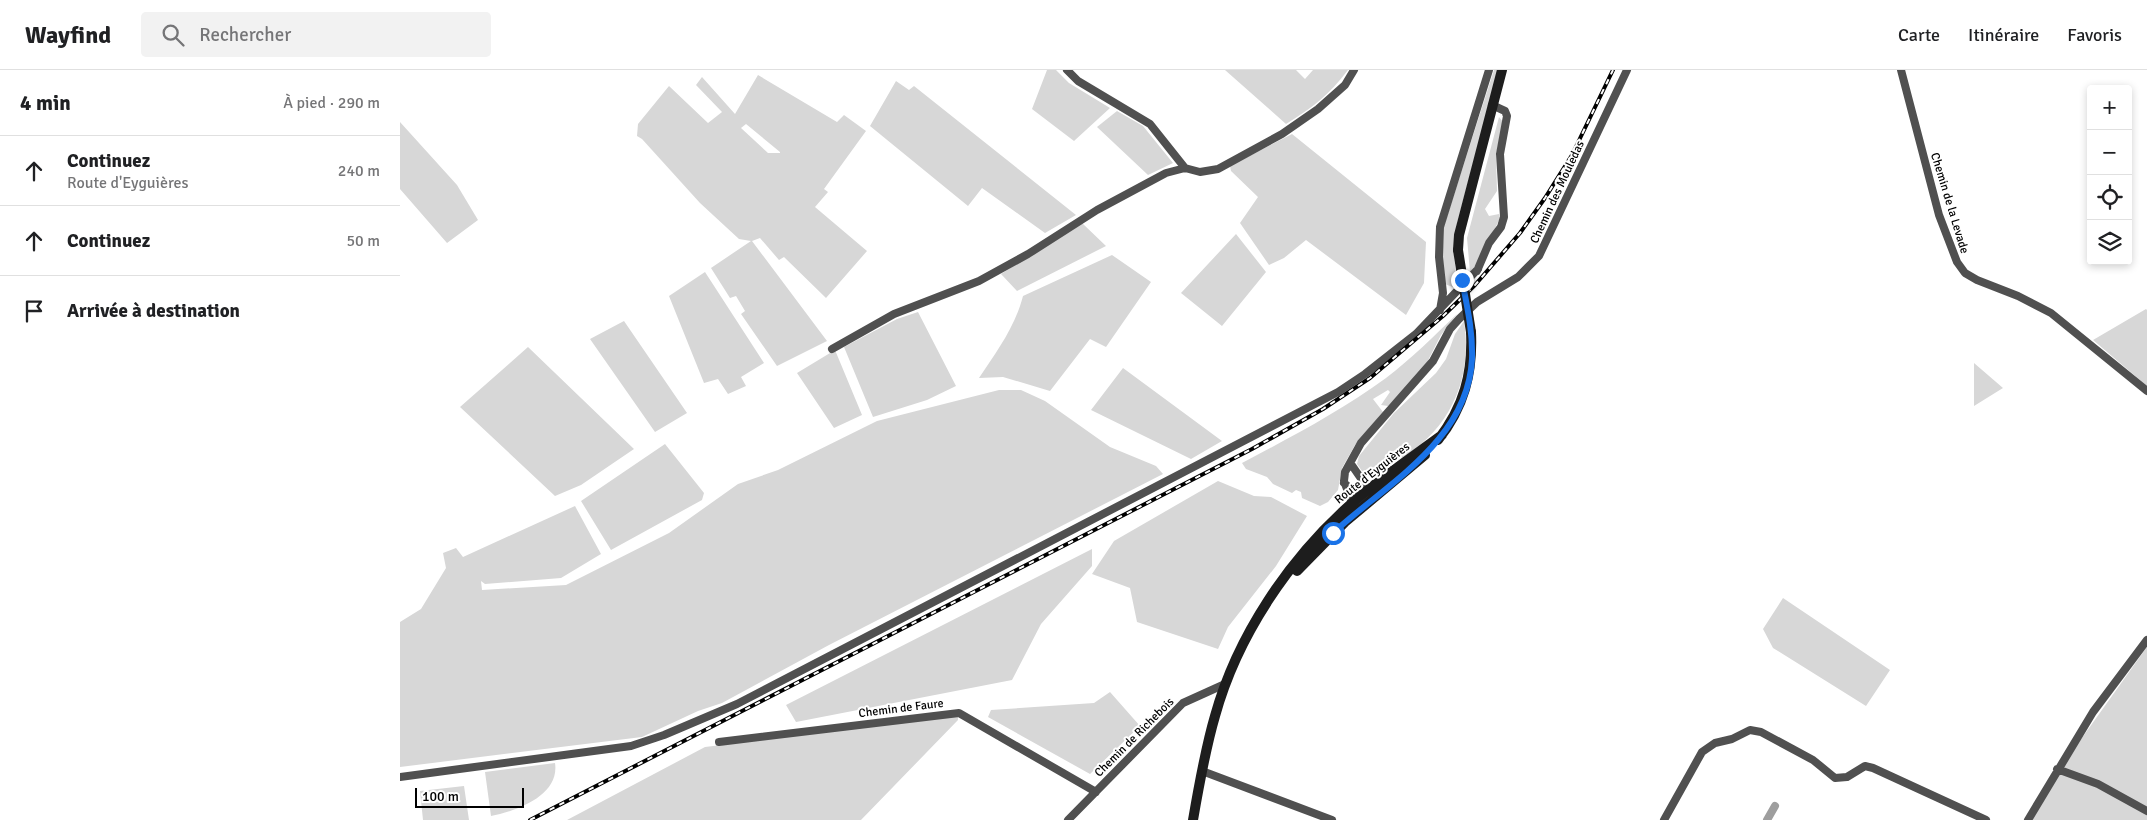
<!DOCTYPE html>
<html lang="fr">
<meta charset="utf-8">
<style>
:root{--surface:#fff;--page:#f2f2f2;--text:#202124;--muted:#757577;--line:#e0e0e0}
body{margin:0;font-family:Signika,sans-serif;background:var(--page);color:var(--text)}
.controls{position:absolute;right:15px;top:15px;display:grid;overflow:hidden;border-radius:5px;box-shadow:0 2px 8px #0003}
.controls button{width:45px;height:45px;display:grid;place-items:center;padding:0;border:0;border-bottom:1px solid var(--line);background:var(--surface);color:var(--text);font:25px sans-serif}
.scale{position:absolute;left:15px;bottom:12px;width:109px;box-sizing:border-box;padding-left:5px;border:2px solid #000;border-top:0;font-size:14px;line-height:18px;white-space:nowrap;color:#000;-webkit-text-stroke:4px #fff;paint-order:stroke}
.stop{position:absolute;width:15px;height:15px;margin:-11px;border:4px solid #1a73e8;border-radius:50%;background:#fff}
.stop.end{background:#1a73e8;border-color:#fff;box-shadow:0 1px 5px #0008}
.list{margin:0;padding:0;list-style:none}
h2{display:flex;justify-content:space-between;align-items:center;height:65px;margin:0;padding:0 20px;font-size:21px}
h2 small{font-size:16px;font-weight:400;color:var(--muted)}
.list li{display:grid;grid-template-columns:32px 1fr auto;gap:15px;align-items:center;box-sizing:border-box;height:70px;padding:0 20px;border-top:1px solid var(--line)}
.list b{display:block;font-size:19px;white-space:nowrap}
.list p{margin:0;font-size:16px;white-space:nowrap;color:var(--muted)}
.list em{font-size:16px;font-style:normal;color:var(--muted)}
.icon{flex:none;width:28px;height:28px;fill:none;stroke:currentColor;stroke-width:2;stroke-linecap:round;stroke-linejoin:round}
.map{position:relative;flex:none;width:1747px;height:750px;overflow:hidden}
header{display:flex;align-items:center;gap:30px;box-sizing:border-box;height:70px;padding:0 25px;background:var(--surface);border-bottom:1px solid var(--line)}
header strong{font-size:24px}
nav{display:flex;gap:28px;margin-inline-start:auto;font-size:18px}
.search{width:350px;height:45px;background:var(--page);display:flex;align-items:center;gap:12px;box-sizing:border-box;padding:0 18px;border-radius:5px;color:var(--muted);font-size:19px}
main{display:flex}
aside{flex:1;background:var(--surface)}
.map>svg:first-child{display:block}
.green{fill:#d7d7d7;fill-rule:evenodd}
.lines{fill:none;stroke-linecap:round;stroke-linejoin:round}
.canal{stroke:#9e9e9e;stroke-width:8}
.street{stroke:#505050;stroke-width:8}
.secondary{stroke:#1d1d1d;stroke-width:10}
.rail-casing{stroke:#000;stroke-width:4}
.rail{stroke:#fff;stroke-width:2;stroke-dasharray:5.5;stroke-linecap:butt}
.secondary-bridge{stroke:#1d1d1d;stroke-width:10}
.route{stroke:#1a73e8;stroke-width:6}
.labels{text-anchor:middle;stroke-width:4;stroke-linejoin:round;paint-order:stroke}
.street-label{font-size:12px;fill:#000;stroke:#fff}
</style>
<header>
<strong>Wayfind</strong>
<div class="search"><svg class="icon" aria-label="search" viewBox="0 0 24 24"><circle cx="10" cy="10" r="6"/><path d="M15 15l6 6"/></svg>Rechercher</div>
<nav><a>Carte</a><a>Itinéraire</a><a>Favoris</a></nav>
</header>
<main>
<aside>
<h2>4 min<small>À pied · 290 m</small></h2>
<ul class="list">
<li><svg class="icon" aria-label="ahead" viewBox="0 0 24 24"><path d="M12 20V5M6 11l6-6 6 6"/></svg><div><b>Continuez</b><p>Route d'Eyguières</p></div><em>240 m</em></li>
<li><svg class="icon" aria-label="ahead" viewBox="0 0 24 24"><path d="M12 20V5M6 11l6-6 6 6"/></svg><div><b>Continuez</b></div><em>50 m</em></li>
<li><svg class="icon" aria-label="arrive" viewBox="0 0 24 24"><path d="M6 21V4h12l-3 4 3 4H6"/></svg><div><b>Arrivée à destination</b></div></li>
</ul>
</aside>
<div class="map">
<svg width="1747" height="750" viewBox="0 0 1747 750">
<rect width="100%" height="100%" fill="#fff"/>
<!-- green -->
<path class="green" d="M647 0H656L669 13 710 38 674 71 632 39Z
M825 0H896L905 9 913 0H948C930 24 911 39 886 54Z
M1094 0H1098L1057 153 1054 184 1057 215 1055 218 1045 214 1042 197 1044 156Z
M358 5 437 52 444 45 466 61 424 119 428 122 415 137 467 181 426 228 384 187 379 190 360 168 352 171 427 271 377 296 341 244 345 241 336 226 330 228 311 198 351 171 339 169 300 133 242 69 237 66 238 54 269 16 308 53 322 42 296 15 302 7 335 44ZM346 54 380 82V83H368L341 58Z
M496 11 509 20 514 16 676 145 645 163 582 118 568 136 470 56Z
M717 41 743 56 773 93 748 105 697 57Z
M1099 47 1103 52 1096 84 1097 121 1085 139 1089 146 1099 144 1100 148 1079 191 1070 202 1067 168Z
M0 52 57 115 78 150 47 173 0 119Z
M892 64 1026 172 1024 213 1006 245 906 170 884 188 869 195 840 153 858 127 831 101 830 96Z
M682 153 706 176 617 221 601 204Z
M836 164 866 202 822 256 781 223Z
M712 185 751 212 706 277 690 269 650 321 603 307 579 308C597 281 615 257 623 226Z
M305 202 364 293 341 307 346 316 328 324 318 309 304 313 269 226Z
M1746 239 1747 240V316L1693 270Z
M518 242 556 316 527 330 473 347 444 277 497 249Z
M1057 244 1041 265 1022 302 988 336 981 335 990 322 988 320 973 329 983 342 955 375 942 398 938 420 928 432 920 436 902 428 901 422 896 420 892 423 873 414 867 407 846 399 842 393C891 367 941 341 986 308 1011 289 1034 266 1057 244Z
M224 251 287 343 255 362 190 269Z
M1064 251C1073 309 1050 361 998 390 987 396 976 404 962 401L957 394 959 386 994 343 1036 303 1046 289 1055 264Z
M128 277 234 379 181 415 155 426 60 337Z
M435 280 462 345 434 358 397 303Z
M1574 293 1603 318 1574 336Z
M723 298 822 371 791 389 691 340Z
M599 320H621L645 331 710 377 756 396 763 404 429 575 322 633 298 641 242 667 0 697V552L21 539 46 498 43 483 56 478 63 487 175 436 201 484 161 508 85 514 81 511 82 520 166 515 269 463 338 414 378 400 477 351Z
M265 374 304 423 302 430 211 480 181 431Z
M818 411 854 426 871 427 907 446 876 496 828 557 818 579 737 552 730 518 692 504 714 471Z
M692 479V496L641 554 612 610 396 652 386 635Z
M1383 528 1490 600 1466 636 1373 578 1363 559Z
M1747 577V750H1632L1664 693Z
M710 622 740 656 690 704 588 647 591 640 694 633Z
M558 646V650L461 750H167L305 677Z
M155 693C160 726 116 741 91 746L85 702Z
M64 716 69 750H23L20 721Z"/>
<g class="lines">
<!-- canal -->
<path class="canal" d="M1367 750 1375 736"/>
<!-- street -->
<path class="street" d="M667 0 678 11 750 54 785 98 800 102 818 99 882 64 918 39 945 15 954 0
M1501 0 1539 145 1557 192 1565 203 1577 210 1618 226 1651 243 1747 321
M1077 201 1089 173 1101 157 1104 147 1100 84 1107 46 1105 41 1092 35
M1040 240 1043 223 1039 187 1040 157 1089 0
M432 279 494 244 579 211 628 184 697 140 766 103 785 98
M951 394 969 420V424L956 438
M944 413 956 423 965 427
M952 433 944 411 945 402 961 373 1033 291 1050 259 1059 249 1077 232 1118 207 1139 186 1227 0
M319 672 559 643 696 722
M1657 699 1698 714 1747 741
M802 701 932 750
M0 707 231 676 264 665 337 634 938 322 965 304 1016 264 1078 199
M668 750 783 633 825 614
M1264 750 1302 682 1315 673 1332 669 1350 660 1361 662 1413 690 1435 708 1447 707 1465 696 1473 698 1586 750
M1628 750 1693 642 1747 570"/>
<!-- secondary -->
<path class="secondary" d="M1058 180 1059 165 1102 0
M1038 370C1064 337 1073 303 1071 262
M897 501 945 452 1025 385
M793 750C799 715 805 680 815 646 837 566 889 489 951 434 979 409 1011 388 1042 365"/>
<defs>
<path id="rail" d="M130 750 852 379 923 339 970 308 1043 246 1075 215 1120 163 1145 128 1172 85 1213 0"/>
</defs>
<!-- rail casing -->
<use href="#rail" class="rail-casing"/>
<!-- rail -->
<use href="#rail" class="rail"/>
<!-- secondary-bridge -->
<path class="secondary-bridge" d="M1058 180 1071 262"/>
</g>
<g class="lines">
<!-- route -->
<path class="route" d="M933 463C986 414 1068 371 1072 289 1073 262 1067 236 1062 210"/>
</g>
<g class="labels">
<!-- street labels -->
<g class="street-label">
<text transform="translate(1157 122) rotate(-65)" y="4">Chemin des Mouledas</text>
<text transform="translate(1550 133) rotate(73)" y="4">Chemin de la Levade</text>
<text transform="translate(972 403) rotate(-38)" y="4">Route d'Eyguières</text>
<text transform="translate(501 638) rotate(-7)" y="4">Chemin de Faure</text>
<text transform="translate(734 667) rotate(-45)" y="4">Chemin de Richebois</text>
</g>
</g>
</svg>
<div class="controls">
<button>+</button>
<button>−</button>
<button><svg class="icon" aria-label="locate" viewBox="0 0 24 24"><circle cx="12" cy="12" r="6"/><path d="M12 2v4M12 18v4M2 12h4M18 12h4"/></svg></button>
<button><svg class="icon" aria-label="layers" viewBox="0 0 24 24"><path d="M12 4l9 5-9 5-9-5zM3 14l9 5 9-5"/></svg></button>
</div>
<div class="scale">100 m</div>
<div class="stop" style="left:933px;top:463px"></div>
<div class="stop end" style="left:1062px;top:210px"></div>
</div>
</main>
